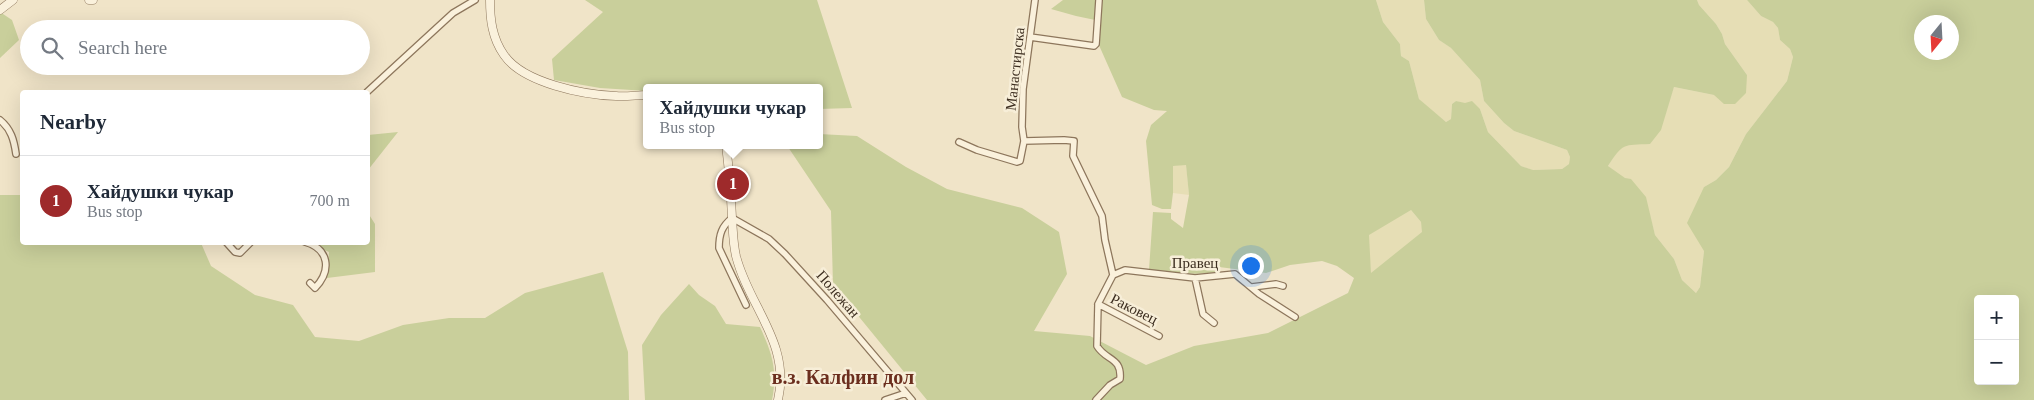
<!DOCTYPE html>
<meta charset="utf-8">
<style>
:root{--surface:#fff;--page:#f2f2f3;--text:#1f2937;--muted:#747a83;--line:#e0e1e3;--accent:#9e2a2b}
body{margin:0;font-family:"Times New Roman",serif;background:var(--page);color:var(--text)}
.controls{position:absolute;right:15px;bottom:15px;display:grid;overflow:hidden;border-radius:5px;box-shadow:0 5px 20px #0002}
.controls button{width:45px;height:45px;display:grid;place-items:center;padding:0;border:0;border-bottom:1px solid var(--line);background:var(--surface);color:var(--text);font:25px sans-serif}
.compass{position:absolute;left:1914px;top:15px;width:45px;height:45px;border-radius:50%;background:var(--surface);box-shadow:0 5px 20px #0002;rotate:198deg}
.you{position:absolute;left:1250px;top:265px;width:18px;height:18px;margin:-12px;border:4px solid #fff;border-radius:50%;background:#1a73e8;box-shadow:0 0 0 8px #1a73e833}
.badge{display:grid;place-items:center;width:32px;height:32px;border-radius:50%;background:var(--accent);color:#fff;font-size:16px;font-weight:700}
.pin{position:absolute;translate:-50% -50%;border:2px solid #fff;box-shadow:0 1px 5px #0006}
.popup{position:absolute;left:643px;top:84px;width:180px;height:65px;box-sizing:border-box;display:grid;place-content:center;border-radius:5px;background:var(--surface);filter:drop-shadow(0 1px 4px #0005);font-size:16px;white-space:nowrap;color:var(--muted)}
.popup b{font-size:19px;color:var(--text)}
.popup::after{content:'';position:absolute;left:50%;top:100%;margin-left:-10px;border:10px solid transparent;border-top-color:var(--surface)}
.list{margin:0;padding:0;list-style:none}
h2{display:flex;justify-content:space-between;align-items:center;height:65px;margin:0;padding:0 20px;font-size:21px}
h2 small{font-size:16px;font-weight:400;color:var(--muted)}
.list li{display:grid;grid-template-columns:32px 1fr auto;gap:15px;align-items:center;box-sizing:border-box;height:90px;padding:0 20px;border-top:1px solid var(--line)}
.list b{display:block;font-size:19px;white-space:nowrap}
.list p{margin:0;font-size:16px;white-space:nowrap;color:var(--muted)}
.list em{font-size:16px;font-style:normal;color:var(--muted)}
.icon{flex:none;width:28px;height:28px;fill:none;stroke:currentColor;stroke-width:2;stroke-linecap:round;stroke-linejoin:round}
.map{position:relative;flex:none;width:2034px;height:400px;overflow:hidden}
.search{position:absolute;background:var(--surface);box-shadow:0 5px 20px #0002;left:20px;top:20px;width:350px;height:55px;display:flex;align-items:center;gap:12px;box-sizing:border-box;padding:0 18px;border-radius:28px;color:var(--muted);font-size:19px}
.panel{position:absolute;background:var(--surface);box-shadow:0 5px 20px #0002;left:20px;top:90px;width:350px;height:155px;border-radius:5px}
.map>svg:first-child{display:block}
.farmland{fill:#e6deb5}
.green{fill:#c9cf9b;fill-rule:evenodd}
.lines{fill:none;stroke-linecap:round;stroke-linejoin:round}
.minor-casing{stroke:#8d765c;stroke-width:8}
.tertiary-casing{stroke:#8d765c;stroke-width:9}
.minor{stroke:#faf1dc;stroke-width:5.5}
.tertiary{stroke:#faf1dc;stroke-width:8}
.labels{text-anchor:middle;stroke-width:5;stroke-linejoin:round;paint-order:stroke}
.street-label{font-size:15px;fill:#3d2e20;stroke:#f7eed8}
.district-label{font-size:20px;font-weight:bold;fill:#6b2e1e;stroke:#f7eed8}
</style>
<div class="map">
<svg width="2034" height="400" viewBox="0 0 2034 400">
<rect width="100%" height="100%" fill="#f0e4c8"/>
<!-- farmland -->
<path class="farmland" d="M1376 0H1424L1426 19 1439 40 1451 48 1480 80 1484 101 1504 123 1514 131 1567 150 1570 157 1569 164 1562 169 1532 170 1521 166 1488 132 1480 109 1456 101 1452 104 1451 119 1446 122 1428 108 1419 99 1409 61 1401 56 1400 44 1383 22Z
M1697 0H1747L1761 16 1773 22 1778 28 1780 40 1790 49 1793 57 1787 81 1746 134 1729 167 1716 180 1704 187V251L1700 287 1696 293 1682 280 1674 259 1655 235 1645 197 1608 166 1617 151 1625 145 1664 115 1674 87 1714 95 1747 75 1725 44 1722 34 1716 24 1699 5Z
M1186 164 1189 195 1173 193V166Z
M1410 209 1421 222 1423 232 1371 274 1368 235Z"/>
<!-- green -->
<path class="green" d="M585 0H817L852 108 819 109V88H647V91L600 88 554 80 552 59 603 12Z
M1063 0H1376L1383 22 1400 44 1401 56 1409 61 1419 99 1446 122 1451 119 1452 104 1456 101 1465 103 1472 101 1480 109 1488 132 1521 166 1533 170 1562 169 1569 164 1570 157 1567 150 1514 131 1504 123 1484 101 1480 80 1451 48 1439 40 1426 19 1424 0H1697L1699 5 1716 24 1722 34 1725 44 1747 75 1746 93 1735 104H1724L1714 95 1674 87 1661 130 1650 144C1623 145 1623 143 1608 166L1625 178 1631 179 1646 197 1655 235 1674 259 1682 280 1696 293 1700 287 1704 251 1687 223 1704 187 1716 180 1729 167 1746 134 1787 81 1793 57 1790 49 1780 40 1778 28 1773 22 1761 16 1747 0H2034V400H927L833 285 831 211 788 147 792 145H819V134L857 136 906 167 947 189 1022 208 1059 232 1067 274 1034 331 1090 336 1146 365 1194 346 1268 333 1348 293 1354 278 1337 266 1322 261 1290 265 1266 273 1219 267 1216 272C1194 276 1171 272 1149 270L1153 212 1171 213V219L1183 228 1189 195 1186 165 1173 166V193L1171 209H1162L1152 205 1146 141 1151 125 1167 111 1154 110 1122 97 1098 43 1100 21 1076 16 1051 9ZM1922 22H1952V52H1922ZM1411 210 1421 222 1422 232 1371 273 1369 235ZM1978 299H2015V381H1978Z
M0 12 12 20 19 40 0 58Z
M398 132 368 170V135Z
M0 195H22V242L201 243 211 266 255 295 293 305 315 337 359 341 403 325 449 318H485L525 293 603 272 628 352 629 400H0Z
M368 213 375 224V272L327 278 329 252 309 243 368 242Z
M689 284 699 295 715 306 726 324 760 327C772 353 778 370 772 400H645L642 345 661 315Z"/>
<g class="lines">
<defs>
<path id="minor" d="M1030 37 1094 46 1096 44 1099 0
M367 92 453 13 475 0
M0 120C11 129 14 140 16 154
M1024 141 1064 140 1074 141 1073 156 1102 216 1105 240 1113 275 1098 304 1097 346C1106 361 1122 357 1120 379L1110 385 1096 400
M959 142 977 150 1017 162 1020 161 1024 141 1022 127 1023 89 1035 0
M226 242 235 252 240 253 251 242
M305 242C329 249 332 270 315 288L310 283
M1113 275 1125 270 1195 278 1235 274 1259 294 1295 317
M1195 278 1203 314 1214 323
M1252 287 1276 284 1283 286
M1098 304 1159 336
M746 305 719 248C719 234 722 226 732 218L769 239 785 254 827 300 912 400
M885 400 906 393"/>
<path id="tertiary" d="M89 0H93
M490 0C490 19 492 38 504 55 523 83 584 95 616 96 626 97 637 95 647 95
M0 10 13 0
M726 145C729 169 731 194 732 218 733 231 733 243 736 256 749 307 791 343 778 400"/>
</defs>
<!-- minor casing -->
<use href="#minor" class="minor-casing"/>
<!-- tertiary casing -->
<use href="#tertiary" class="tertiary-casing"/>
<!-- minor -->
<use href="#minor" class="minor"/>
<!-- tertiary -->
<use href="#tertiary" class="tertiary"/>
</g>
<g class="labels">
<!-- street labels -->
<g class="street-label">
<text transform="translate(1015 69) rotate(-84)" y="5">Манастирска</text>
<text x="1195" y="268">Правец</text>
<text transform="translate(838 294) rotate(49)" y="5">Полежан</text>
<text transform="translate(1134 309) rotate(27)" y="5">Раковец</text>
</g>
<!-- district labels -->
<g class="district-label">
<text x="843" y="384">в.з. Калфин дол</text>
</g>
</g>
</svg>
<div class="controls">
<button>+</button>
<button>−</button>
</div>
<svg class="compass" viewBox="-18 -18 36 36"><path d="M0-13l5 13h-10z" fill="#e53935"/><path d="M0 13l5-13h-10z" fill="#747a83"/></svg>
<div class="you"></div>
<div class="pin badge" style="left:733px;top:184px">1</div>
<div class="popup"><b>Хайдушки чукар</b>Bus stop</div>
<div class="search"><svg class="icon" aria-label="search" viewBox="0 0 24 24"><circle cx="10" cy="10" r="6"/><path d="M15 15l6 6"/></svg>Search here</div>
<section class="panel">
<h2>Nearby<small></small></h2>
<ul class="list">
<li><span class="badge">1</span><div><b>Хайдушки чукар</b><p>Bus stop</p></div><em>700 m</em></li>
</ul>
</section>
</div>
